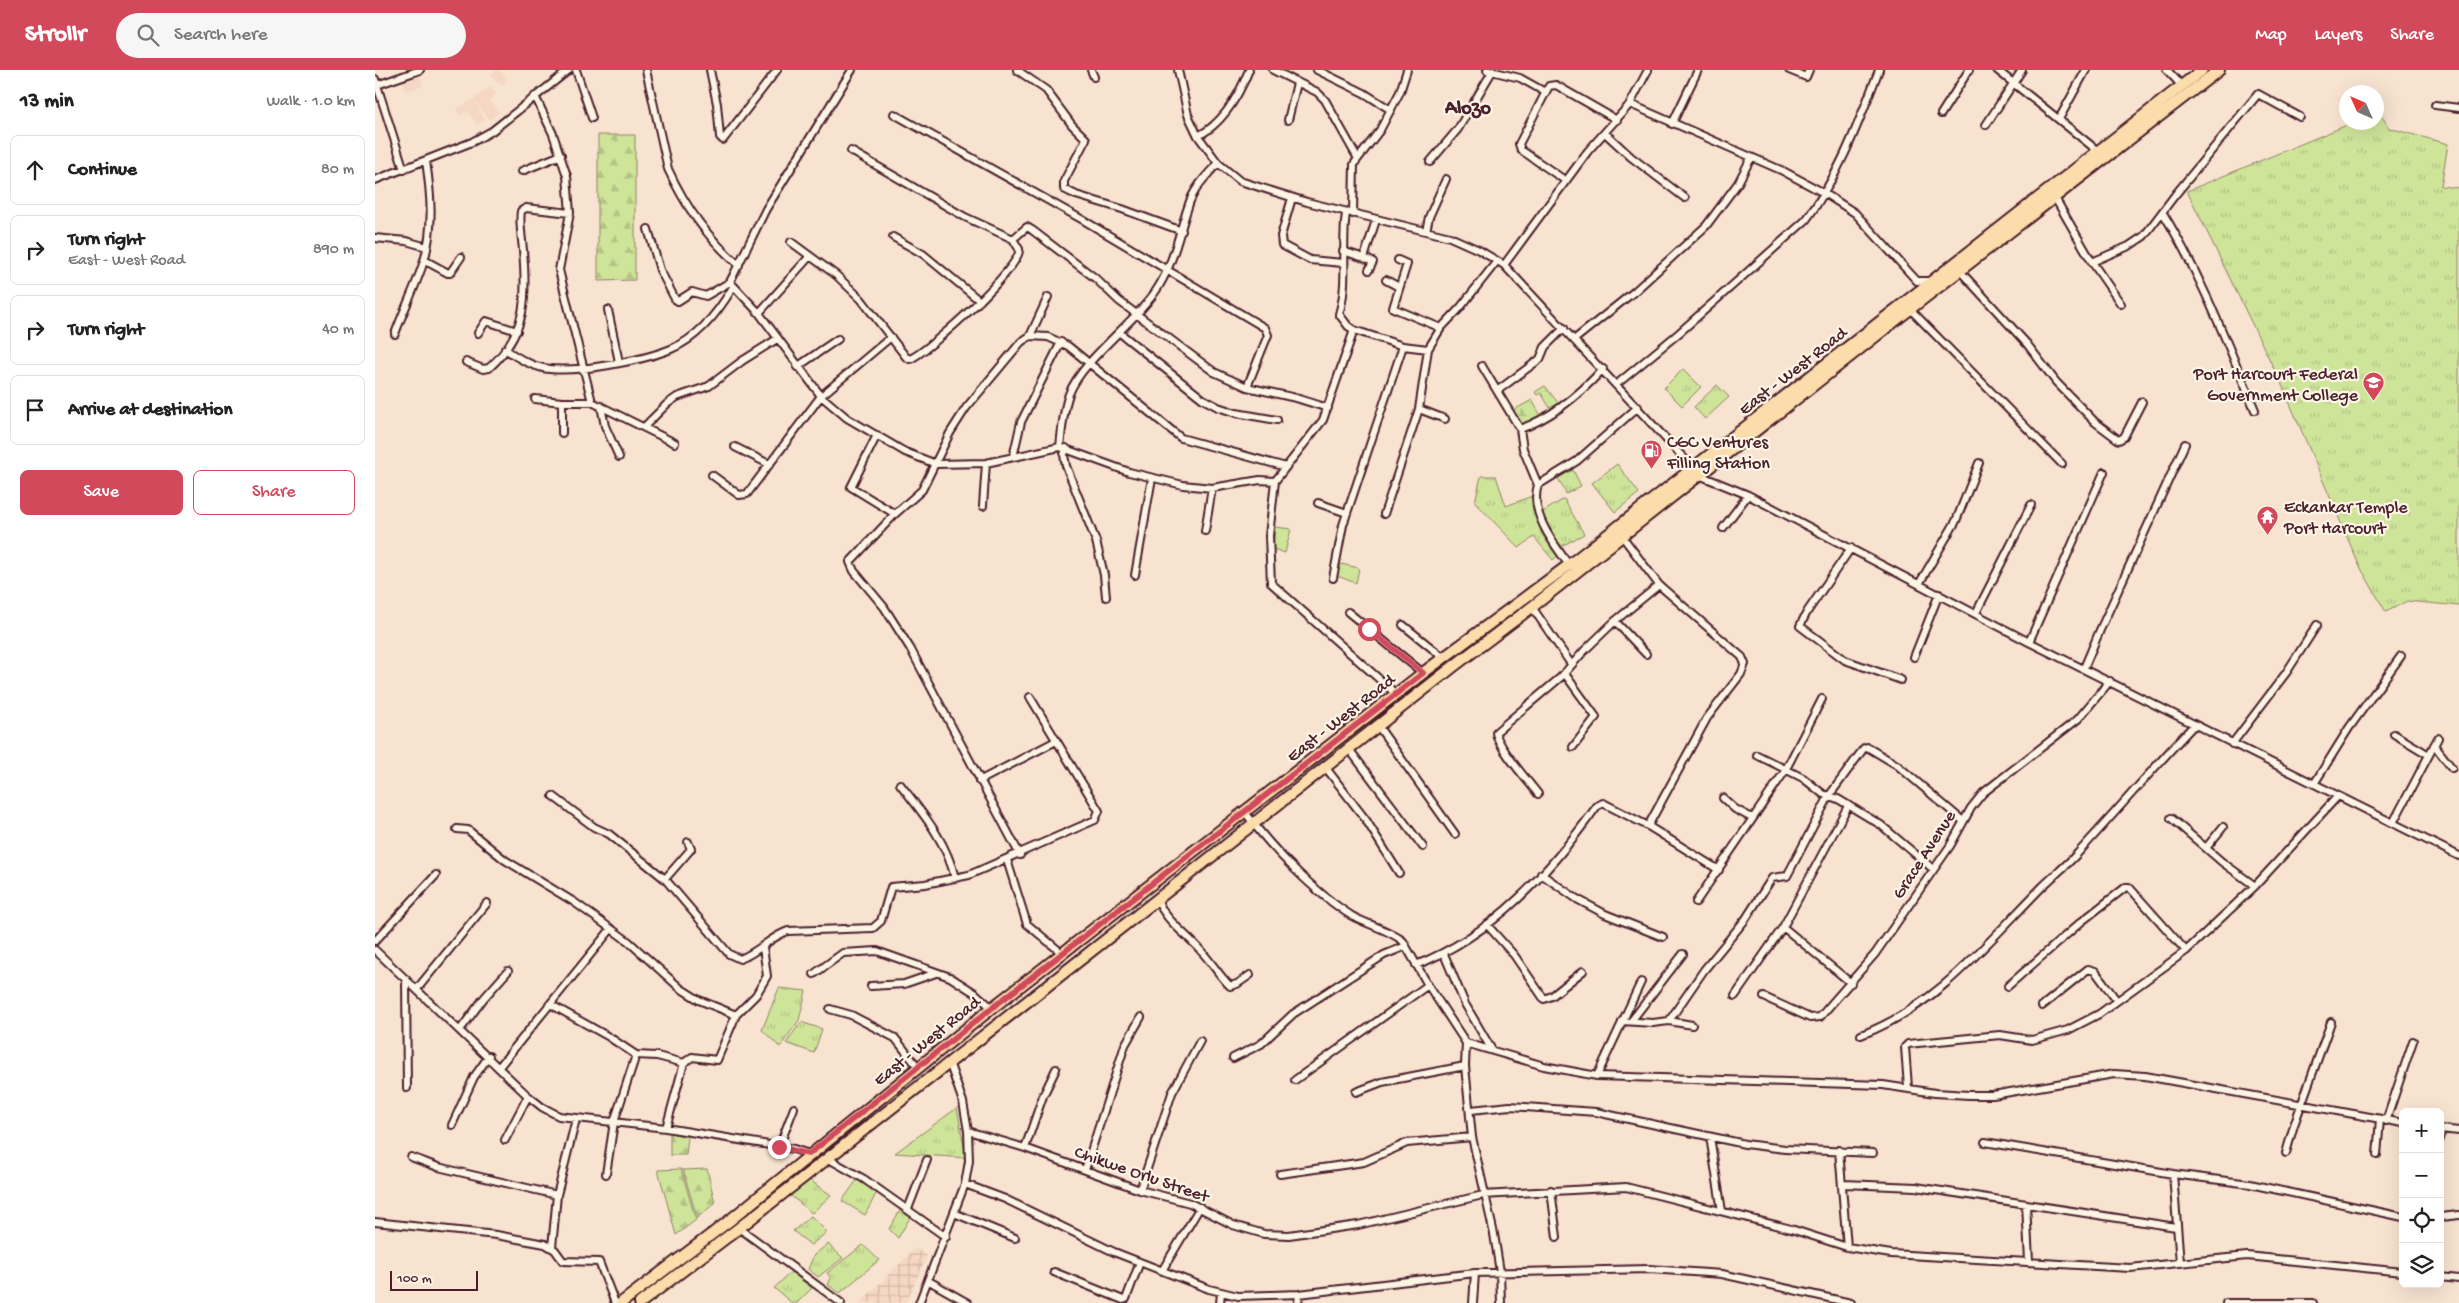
<!DOCTYPE html>
<meta charset="utf-8">
<style>
:root{--surface:#fff;--page:#f6f6f6;--text:#222;--muted:#767676;--line:#e0e0e0;--accent:#d1495b}
body{margin:0;font-family:"Gochi Hand",sans-serif;background:var(--page);color:var(--text)}
.controls{position:absolute;right:15px;bottom:15px;display:grid;overflow:hidden;border-radius:8px;box-shadow:0 5px 20px #0002}
.controls button{width:45px;height:45px;display:grid;place-items:center;padding:0;border:0;border-bottom:1px solid var(--line);background:var(--surface);color:var(--text);font:25px sans-serif}
.compass{position:absolute;left:1964px;top:15px;width:45px;height:45px;border-radius:50%;background:var(--surface);box-shadow:0 5px 20px #0002;rotate:315deg}
.scale{position:absolute;left:15px;bottom:12px;width:88px;box-sizing:border-box;padding-left:5px;border:2px solid #4a1f2b;border-top:0;font-size:14px;line-height:18px;white-space:nowrap;color:#4a1f2b;-webkit-text-stroke:4px #fcf5e5;paint-order:stroke}
.stop{position:absolute;width:15px;height:15px;margin:-11px;border:4px solid #d1495b;border-radius:50%;background:#fff}
.stop.end{background:#d1495b;border-color:#fff;box-shadow:0 1px 5px #0008}
.list{margin:0;padding:0;list-style:none}
h2{display:flex;justify-content:space-between;align-items:center;height:65px;margin:0;padding:0 20px;font-size:21px}
h2 small{font-size:16px;font-weight:400;color:var(--muted)}
.list li{display:grid;grid-template-columns:32px 1fr auto;gap:15px;align-items:center;box-sizing:border-box;height:70px;margin:0 10px 10px;padding:0 10px;border:1px solid var(--line);border-radius:8px}
.list b{display:block;font-size:19px;white-space:nowrap}
.list p{margin:0;font-size:16px;white-space:nowrap;color:var(--muted)}
.list em{font-size:16px;font-style:normal;color:var(--muted)}
.actions{display:flex;gap:10px;padding:15px 20px}
.actions a{flex:1;padding:11px 0;border:1px solid var(--accent);border-radius:8px;text-align:center;font-size:18px;color:var(--accent)}
.actions .main{background:var(--accent);color:#fff}
.icon{flex:none;width:28px;height:28px;fill:none;stroke:currentColor;stroke-width:2;stroke-linecap:round;stroke-linejoin:round}
.map{position:relative;flex:none;width:2084px;height:1233px;overflow:hidden}
header{display:flex;align-items:center;gap:30px;box-sizing:border-box;height:70px;padding:0 25px;background:var(--accent);color:#fff}
header strong{font-size:24px}
nav{display:flex;gap:28px;margin-inline-start:auto;font-size:18px}
.search{width:350px;height:45px;background:var(--page);display:flex;align-items:center;gap:12px;box-sizing:border-box;padding:0 18px;border-radius:28px;color:var(--muted);font-size:19px}
main{display:flex}
aside{flex:1;background:var(--surface)}
.map>svg:first-child{display:block}
.built{fill:#f5d7c3}
.industrial{fill:url(#industrial-grid)}
.grass{fill:url(#grass-tufts);stroke:#8c8262}
.forest{fill:url(#forest-firs);stroke:#8c8262}
.park{fill:#cee499;stroke:#8c8262}
.lines{fill:none;stroke-linecap:round;stroke-linejoin:round}
.street-casing{stroke:#4a1f2b;stroke-width:10}
.primary-casing{stroke:#4a1f2b;stroke-width:14}
.street{stroke:#fcf5e5;stroke-width:6}
.primary{stroke:#fbddab;stroke-width:10}
.route{stroke:#d1495b;stroke-width:6}
.labels{text-anchor:middle;stroke-width:4.5;stroke-linejoin:round;paint-order:stroke}
.street-label{font-size:18px;fill:#4a1f2b;stroke:#fcf5e5}
.poi-label{font-size:18px;fill:#4a1f2b;stroke:#fcf5e5;text-anchor:start}
.quarter-label{font-size:20px;font-weight:bold;fill:#4a1f2b;stroke:#fcf5e5}
</style>
<header>
<strong>Strollr</strong>
<div class="search"><svg class="icon" aria-label="search" viewBox="0 0 24 24"><circle cx="10" cy="10" r="6"/><path d="M15 15l6 6"/></svg>Search here</div>
<nav><a>Map</a><a>Layers</a><a>Share</a></nav>
</header>
<main>
<aside>
<h2>13 min<small>Walk · 1.0 km</small></h2>
<ul class="list">
<li><svg class="icon" aria-label="ahead" viewBox="0 0 24 24"><path d="M12 20V5M6 11l6-6 6 6"/></svg><div><b>Continue</b></div><em>80 m</em></li>
<li><svg class="icon" aria-label="right" viewBox="0 0 24 24"><path d="M7 20v-9h11M14 6l5 5-5 5"/></svg><div><b>Turn right</b><p>East - West Road</p></div><em>890 m</em></li>
<li><svg class="icon" aria-label="right" viewBox="0 0 24 24"><path d="M7 20v-9h11M14 6l5 5-5 5"/></svg><div><b>Turn right</b></div><em>40 m</em></li>
<li><svg class="icon" aria-label="arrive" viewBox="0 0 24 24"><path d="M6 21V4h12l-3 4 3 4H6"/></svg><div><b>Arrive at destination</b></div></li>
</ul>
<div class="actions"><a class="main">Save</a><a>Share</a></div>
</aside>
<div class="map">
<svg width="2084" height="1233" viewBox="0 0 2084 1233">
<defs>
<pattern id="industrial-grid" width="8" height="8" patternUnits="userSpaceOnUse" patternTransform="scale(1.25)"><rect width="8" height="8" fill="#f5d7c3"/><path d="M0 4h8M4 0v8" fill="none" stroke="#d4b8a8"/></pattern>
<pattern id="grass-tufts" width="24" height="20" patternUnits="userSpaceOnUse" patternTransform="scale(1.25)"><rect width="24" height="20" fill="#cee499"/><path d="M3 7l-1-3M5 7V3M7 7l1-3M15 17l-1-3M17 17v-4M19 17l1-3" fill="none" stroke="#b2c384"/></pattern>
<pattern id="forest-firs" width="22" height="20" patternUnits="userSpaceOnUse" patternTransform="scale(1.25)"><rect width="22" height="20" fill="#cee499"/><path d="M5 1l3.5 6h-7zM16 11l3.5 6h-7z" fill="#b2c384"/></pattern>
</defs>
<rect width="100%" height="100%" fill="#f8e3d1"/>
<filter id="ink" filterUnits="userSpaceOnUse"><feTurbulence type="fractalNoise" baseFrequency=".02" numOctaves="2"/><feDisplacementMap in="SourceGraphic" scale="10" xChannelSelector="R" yChannelSelector="G"/><feConvolveMatrix kernelMatrix="1 2 1 2 8 2 1 2 1" color-interpolation-filters="sRGB"/></filter>
<g filter="url(#ink)">
<!-- built -->
<path class="built" d="M121 0H124L133 9 127 16 116 5Z
M45 5 48 16 30 21 27 10Z
M115 17 121 24 114 30 124 42 115 50 99 31 110 50 102 55 93 41 85 46 81 39 98 30Z"/>
<!-- industrial -->
<path class="industrial" d="M541 1178 552 1186 531 1233H485Z"/>
<!-- grass -->
<path class="grass" d="M2004 41 2014 58 2073 74 2066 116 2084 118V536L2032 531 2011 542 1984 495 1907 315 1812 121 1977 53 2002 52V42Z
M1308 299 1326 317 1307 336 1289 318Z
M1342 315 1354 327 1330 349 1319 337Z
M1242 394 1264 423 1240 442 1217 413Z
M1198 400 1206 416 1191 424 1183 408Z
M1106 406H1121L1131 436 1160 425 1166 463 1182 486 1178 490 1159 467 1144 478 1100 432Z
M1189 429 1209 464 1185 477 1166 443Z
M404 918 431 921 424 950 405 977 387 960Z
M426 952 447 959 439 983 411 973Z
M582 1038 591 1088 520 1083Z
M433 1109 456 1125 437 1143 415 1125Z
M482 1110 502 1122 490 1145 467 1131Z
M526 1139 536 1146 523 1168 514 1159Z
M436 1146 452 1162 436 1175 418 1161Z
M453 1174 468 1188 443 1207 433 1199 439 1185Z
M488 1175 504 1190 465 1223 453 1215 456 1208 452 1203Z
M416 1202 437 1218 422 1233H417L399 1218Z"/>
<!-- forest -->
<path class="forest" d="M223 65H260V210L223 211Z
M1170 316 1184 334 1175 338 1166 323 1162 325 1160 322Z
M1157 330 1166 346 1146 357 1137 341Z
M295 1063 313 1067 311 1085H295Z
M306 1099 321 1150 301 1165 283 1100Z
M332 1099 340 1133 322 1148 308 1100Z"/>
<!-- park -->
<path class="park" d="M900 457 916 459 910 483 898 479Z
M966 494 984 498 981 513 962 506Z"/>
<g class="lines">
<defs>
<path id="street" d="M201 0 217 48
M271 0 293 99C310 136 333 169 364 195
M335 0 342 34 345 67 348 70 402 0
M642 0 671 20 697 55 711 69 689 111V119L701 125 747 139 807 161
M716 0 719 7
M803 0 813 45 823 66 843 93 865 111 932 132 1075 167 1104 180 1129 195 1318 398
M898 0 942 22 950 30 982 87
M942 0 989 23 1016 40
M1112 0 1145 8 1170 22
M1414 0 1431 7 1434 0
M1622 0 1723 81
M1792 0 1807 16
M0 9 29 100
M2 15 45 0
M160 26 178 64 192 106 195 143 184 200 217 332
M1255 34 1408 101 1449 123 1480 143 1542 211H1555
M2060 35 2084 38
M519 44 708 150 890 258 893 265 872 317
M1566 44 1594 0
M1684 49 1711 0
M913 50 922 13
M1297 54 1323 0
M1611 55 1647 0
M1230 63 1256 87 1310 128
M823 66C849 53 864 25 874 0
M1055 92 1083 59 1118 0
M147 101 186 85
M0 110 97 72 117 61 194 0
M1191 111 1146 80 1144 74 1174 16 1181 15 1242 50
M917 128 906 166 907 175 935 190 968 193
M1680 128 1717 192 1746 234
M971 143C966 176 974 212 964 244L973 256 979 260
M1788 143C1826 205 1852 273 1880 340
M978 144 979 94 1005 60 1025 22 1032 0
M273 159 285 200 300 229 303 231 317 222 331 226 355 212 391 139 477 0
M1051 161 1054 147 1071 109
M518 167 548 184 605 231
M0 168 31 171 52 177
M638 169 652 157 657 160 720 208 744 231 839 302 872 317 921 328 953 338
M416 172 461 205 486 229 531 287 535 289C554 281 648 196 644 179L638 169 590 147 476 81
M968 181 989 188 1001 150
M989 188 998 192 994 200
M49 190 73 203H75L86 187
M1023 190 1032 194 1018 238 1066 258
M1717 192 1754 176 1769 166 1800 125 1883 24 1925 47
M1129 195 1213 81 1255 34 1273 0
M1586 202 1652 274 1681 312 1720 352 1744 370 1749 367 1767 332
M1011 210 1024 217
M355 212 384 243 446 326 472 348 530 382 561 394 611 393 685 377 754 402 808 415 837 418 885 410 900 411
M1535 239 1687 394
M233 240 244 292
M384 243 435 186
M103 263 111 251 142 261
M745 263 828 329 843 337 861 343 902 350
M20 264C29 239 41 216 49 191 59 157 56 125 51 91
M655 266 673 267 693 276 806 368 911 397
M1200 269 1260 221 1331 156 1363 113 1376 88
M130 279C141 287 154 295 168 298 199 304 266 291 296 279 323 268 344 241 358 217
M91 292 108 299 114 298C152 264 152 227 148 180 147 168 144 153 146 141L151 138 195 143
M1107 296 1145 359 1148 379 1163 415C1154 442 1178 473 1194 495
M422 297 463 269
M1242 314 1304 263 1431 150C1465 105 1484 51 1504 0
M1122 321 1165 289 1170 277 1189 258
M160 329 187 332H217L300 373
M226 336 230 356 244 387
M1044 339 1070 349
M270 356 292 334 302 327 334 316 367 291 402 269
M1145 359C1176 348 1206 323 1228 299
M187 363V332
M502 365 476 417 520 444
M360 377 394 394
M685 377C687 359 688 341 694 324 708 288 763 251 784 216 799 191 804 163 813 137 818 119 831 106 843 93
M691 378 689 385 691 396 721 471 729 505 731 527
M638 387 646 352 686 272
M337 405 364 425 372 424 446 326 516 267
M1324 405 1373 425 1654 572 2084 786
M1163 415 1202 391 1263 337
M943 433 972 443
M608 436 611 393
M1009 444 1044 339 1053 279 1066 258 1085 238 1122 191
M1348 458 1373 425
M830 461 837 418
M1247 466 1284 515 1367 587 1370 594 1366 604 1332 648 1273 756
M1476 478 1432 542 1425 556 1470 590 1526 610
M760 505 777 408
M958 508 968 455 1028 276
M1544 514 1581 451 1604 393
M1157 537 1196 594
M973 542 1048 603
M1601 543 1656 435
M1240 551 1271 584
M1028 555 1069 588
M1654 572 1729 402
M1539 587 1564 524
M1709 598 1725 560 1810 374
M1190 604 1221 647 1198 677
M1021 624 896 513 894 466 900 411 948 350 979 260 1028 276 1053 279
M1003 656 1080 764
M2019 664 2054 685
M1857 674 1911 603 1942 555
M2059 675 2077 698
M974 679 1048 777
M1382 685 1428 708 1448 724 1463 729 1506 755 1558 799
M951 698 991 750 1024 803
M604 711 681 671
M525 714C548 744 571 770 580 808
M1939 714 1974 658 2026 586
M1163 724C1154 712 1121 675 1121 662L1186 607 1209 581 1240 551 1284 515
M178 726 219 757 234 764 290 809 354 884 365 889C384 882 395 867 413 861L498 858 506 851 516 817 550 814 594 805 720 750 724 741 655 627
M1348 728 1360 739 1377 748
M870 742C895 777 940 823 977 846 993 855 1013 859 1028 871L1053 915 1091 973 1090 996 1097 1067 1119 1164 1125 1202 1126 1233
M1796 748 1847 792 1880 816
M2018 753 2063 668
M82 759 93 760 130 790 199 832 253 871 305 918 324 930 361 945
M1831 778 1848 757
M645 785 535 578 509 537 479 501 475 492 520 444 547 420 575 363 591 338 646 272 655 266 673 227
M632 790 652 854 688 884
M1166 804 1202 829 1230 844 1288 867
M290 809 316 779 313 772
M782 829C791 852 812 864 827 882 837 893 844 905 855 916L862 914 875 905
M1321 832 1410 701 1447 629
M1113 856 1139 885 1169 929 1177 926 1208 901
M1408 857 1476 913
M0 871 61 805
M0 880 153 1026 167 1037 184 1046 291 1058 419 1079 434 1084
M1069 884 1090 934 1117 980
M1041 895C1118 865 1175 802 1222 736L1228 733 1273 756 1344 800
M439 904 468 883 502 881 575 907 600 923 617 938
M31 909 32 1018
M496 916 529 914 561 903
M1633 916 1706 852 1751 817H1754L1811 881
M42 919 112 833
M1360 926 1408 857 1473 736
M1389 927 1435 948 1445 947 1500 884 1575 776 1596 738 1608 723 1703 649 1735 611
M175 934 234 967 261 985 239 1052 231 1104
M1667 936 1713 899 1720 901 1742 931
M455 939 476 945 520 968 543 997
M1257 950 1308 884
M1247 951 1278 953 1294 951 1317 955
M1294 951 1329 900 1370 850 1397 808 1412 806 1454 726 1489 678 1492 677 1522 695 1588 751
M85 960 109 928 133 901
M1486 965C1561 937 1611 874 1666 818 1678 806 1691 796 1702 784 1742 741 1779 697 1819 655
M1091 973 1169 996 1222 1006 1508 1015 1560 1023 1594 1025H1618L1739 1004 1770 1006 2028 1053
M261 985 282 986 309 993
M858 988 886 974 918 944 1009 885 1031 876
M124 997 236 859
M1222 1006 1266 912
M920 1010 1053 915
M1533 1017 1530 977 1533 974 1625 965 1657 970 1693 960 1724 944 1811 881 1880 816 1962 727
M981 1022 1007 1012 1090 996
M1096 1040 1135 1036 1221 1042 1370 1074 1410 1079 1498 1083
M2011 1051 2038 971
M77 1055 99 1007 114 986
M291 1058 309 993 317 987 342 990 361 945 381 925 392 906 388 877
M2065 1059 2084 1061
M593 1061 650 1078 765 1120 815 1133 858 1155 889 1164 914 1165 983 1155 1108 1125 1251 1117 1416 1159 1472 1177 1516 1184 1755 1198 1872 1186 2028 1202
M1335 1067 1347 1141
M2065 1069 2066 1059
M130 1070 153 1026
M1610 1072 1798 1104 1875 1114 2028 1147
M404 1077 419 1038
M650 1078 668 1026 681 999
M1464 1080 1472 1177
M1911 1083 1919 1055 1956 952
M2002 1085 2005 1049
M36 1087 63 1097 182 1125
M452 1088 489 1109 571 1167
M710 1100 750 975 766 947
M905 1104 989 1092 1032 1073 1097 1067
M1798 1104 1805 1193
M590 1114 630 1129 739 1182 834 1219 863 1226 924 1224 1100 1203 1274 1199 1347 1204 1476 1233
M1469 1114 1541 1117 1801 1157
M765 1120 797 1023 825 971
M1176 1120 1182 1167
M1651 1134 1654 1191
M533 1139 552 1090
M579 1143 640 1168
M2065 1147 2084 1145
M0 1152 121 1165 170 1174 180 1180 188 1191 224 1192 240 1233
M364 1158 466 1233
M177 1177 182 1125 201 1049
M788 1199 825 1137
M679 1202 748 1230 751 1229 765 1192
M2065 1207 2084 1209
M554 1211 593 1233
M544 1233 590 1114 594 1091 593 1061 588 1032 574 992
M845 1233 846 1223
M923 1233 924 1224
M1098 1233 1100 1203
M1851 1233H1938"/>
<path id="primary" d="M246 1233 354 1151 617 938 1048 603 1194 495 1827 0
M265 1233 364 1158 1079 596 1157 537 1535 239 1844 0"/>
</defs>
<!-- street casing -->
<use href="#street" class="street-casing"/>
<!-- primary casing -->
<use href="#primary" class="primary-casing"/>
<!-- street -->
<use href="#street" class="street"/>
<!-- primary -->
<use href="#primary" class="primary"/>
</g>
</g>
<g class="lines" filter="url(#ink)">
<!-- route -->
<path class="route" d="M404 1077 434 1084 617 938 1048 603 994 559"/>
</g>
<!-- icons -->
<defs>
<symbol id="university-pin" viewBox="-11 -11 22 30"><path d="M0 17L-7.5 6A9.5 9.5 0 1 1 7.5 6Z" fill="#d1495b" stroke="#fcf5e5"/><path d="M0-5L7-2L0 1L-7-2ZM-4 1L0 2.5L4 1V4Q0 6-4 4Z" fill="#fff"/></symbol>
<symbol id="fuel-pin" viewBox="-11 -11 22 30"><path d="M0 17L-7.5 6A9.5 9.5 0 1 1 7.5 6Z" fill="#d1495b" stroke="#fcf5e5"/><path d="M-5.5-6h7V0h2V4h1.3V-2.5L3-4.5l.8-.8L6-3V5H2.5V1h-1V6h-7ZM-4.2-4.7v3.2H.2V-4.7Z" fill="#fff"/></symbol>
<symbol id="temple-pin" viewBox="-11 -11 22 30"><path d="M0 17L-7.5 6A9.5 9.5 0 1 1 7.5 6Z" fill="#d1495b" stroke="#fcf5e5"/><path d="M0-6L5-2H3V0L6.5 2.5H4V6H1.5V3h-3V6H-4V2.5H-6.5L-3 0V-2H-5Z" fill="#fff"/></symbol>
</defs>
<g fill-rule="evenodd">
<use href="#university-pin" x="1986" y="300" width="25" height="34"/>
<use href="#fuel-pin" x="1264" y="368" width="25" height="34"/>
<use href="#temple-pin" x="1880" y="434" width="25" height="34"/>
</g>
<g class="labels">
<!-- street labels -->
<g class="street-label">
<text transform="translate(1417 300) rotate(-38)" y="6">East - West Road</text>
<text transform="translate(965 647) rotate(-38)" y="6">East - West Road</text>
<text transform="translate(1548 784) rotate(-57)" y="6">Grace Avenue</text>
<text transform="translate(551 970) rotate(-39)" y="6">East - West Road</text>
<text transform="translate(767 1103) rotate(19)" y="6">Chikwe Orlu Street</text>
</g>
<!-- poi labels -->
<g class="poi-label">
<text x="1983" y="309" text-anchor="end">Port Harcourt Federal<tspan x="1983" dy="21">Government College</tspan></text>
<text x="1292" y="377">CGC Ventures<tspan x="1292" dy="21">Filling Station</tspan></text>
<text x="1909" y="442">Eckankar Temple<tspan x="1909" dy="21">Port Harcourt</tspan></text>
</g>
<!-- quarter labels -->
<g class="quarter-label">
<text x="1093" y="43">Alozo</text>
</g>
</g>
</svg>
<div class="controls">
<button>+</button>
<button>−</button>
<button><svg class="icon" aria-label="locate" viewBox="0 0 24 24"><circle cx="12" cy="12" r="6"/><path d="M12 2v4M12 18v4M2 12h4M18 12h4"/></svg></button>
<button><svg class="icon" aria-label="layers" viewBox="0 0 24 24"><path d="M12 4l9 5-9 5-9-5zM3 14l9 5 9-5"/></svg></button>
</div>
<svg class="compass" viewBox="-18 -18 36 36"><path d="M0-13l5 13h-10z" fill="#e53935"/><path d="M0 13l5-13h-10z" fill="#767676"/></svg>
<div class="scale">100 m</div>
<div class="stop" style="left:994px;top:559px"></div>
<div class="stop end" style="left:404px;top:1077px"></div>
</div>
</main>
